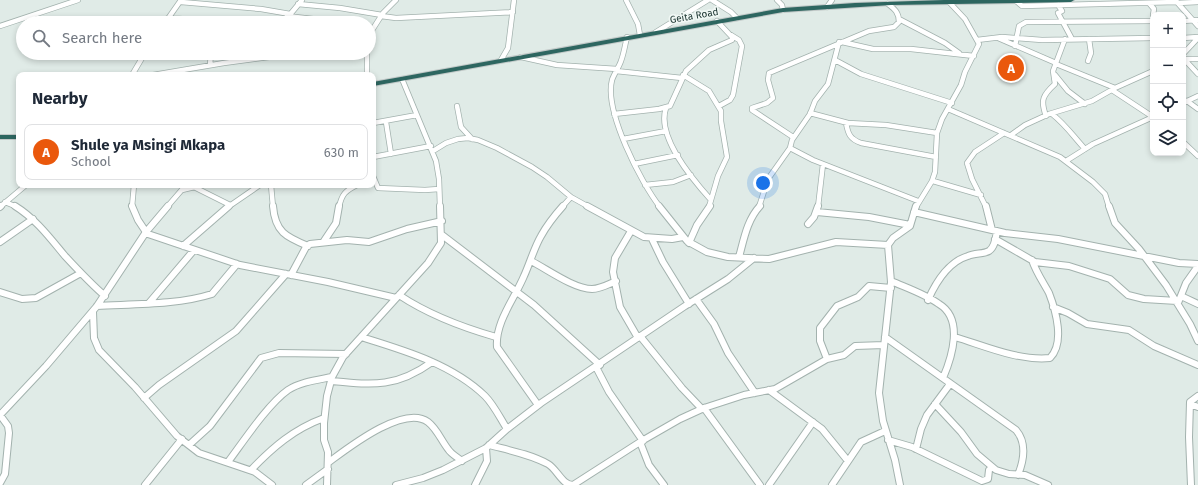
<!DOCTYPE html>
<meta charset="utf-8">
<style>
:root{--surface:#fff;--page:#f2f2f3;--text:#1f2937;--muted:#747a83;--line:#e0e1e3;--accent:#ea580c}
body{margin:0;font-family:"Fira Sans",sans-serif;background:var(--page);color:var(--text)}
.controls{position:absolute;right:12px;top:12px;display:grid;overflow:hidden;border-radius:8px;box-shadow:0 2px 6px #0003}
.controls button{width:36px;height:36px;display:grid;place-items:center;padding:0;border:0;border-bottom:1px solid var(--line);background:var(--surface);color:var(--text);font:20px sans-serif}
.you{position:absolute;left:763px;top:183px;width:14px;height:14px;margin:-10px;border:3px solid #fff;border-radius:50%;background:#1a73e8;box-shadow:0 0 0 6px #1a73e833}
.badge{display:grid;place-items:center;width:26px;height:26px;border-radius:50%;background:var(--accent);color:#fff;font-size:13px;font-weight:700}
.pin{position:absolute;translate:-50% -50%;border:2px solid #fff;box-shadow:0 1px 4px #0006}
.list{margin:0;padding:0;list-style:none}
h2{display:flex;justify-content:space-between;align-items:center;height:52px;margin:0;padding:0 16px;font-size:17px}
h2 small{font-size:13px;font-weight:400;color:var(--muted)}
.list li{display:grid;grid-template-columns:26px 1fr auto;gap:12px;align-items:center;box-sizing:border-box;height:56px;margin:0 8px 8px;padding:0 8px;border:1px solid var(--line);border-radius:8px}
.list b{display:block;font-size:15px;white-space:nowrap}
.list p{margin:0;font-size:13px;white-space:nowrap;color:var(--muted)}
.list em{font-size:13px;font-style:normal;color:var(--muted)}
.icon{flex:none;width:22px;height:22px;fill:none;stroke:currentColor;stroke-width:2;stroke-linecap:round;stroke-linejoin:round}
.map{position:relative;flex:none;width:1198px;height:485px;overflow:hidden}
.search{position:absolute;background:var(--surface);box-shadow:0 2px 6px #0003;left:16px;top:16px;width:360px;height:44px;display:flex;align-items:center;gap:10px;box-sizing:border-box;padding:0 14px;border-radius:22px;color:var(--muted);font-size:15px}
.panel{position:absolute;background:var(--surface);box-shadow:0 2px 6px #0003;left:16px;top:72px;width:360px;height:116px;border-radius:8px}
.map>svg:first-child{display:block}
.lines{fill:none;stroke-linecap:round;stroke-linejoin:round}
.minor-far1-casing{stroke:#a3b2ae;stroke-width:6}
.minor-casing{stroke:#a3b2ae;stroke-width:8}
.highway-casing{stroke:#c1c8c7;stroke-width:2}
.minor-far1{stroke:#fff;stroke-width:4.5}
.minor{stroke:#fff;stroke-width:6}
.highway{fill:#2d6660;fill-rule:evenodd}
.labels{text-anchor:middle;stroke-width:3.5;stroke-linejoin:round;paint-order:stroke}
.far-street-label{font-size:10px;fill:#213a36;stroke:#f0f7f4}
</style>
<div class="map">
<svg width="1198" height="485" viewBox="0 0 1198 485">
<rect width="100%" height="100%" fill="#e0ebe7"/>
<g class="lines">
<defs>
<path id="minor-far1" d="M626 0 638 24 640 35
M712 0 731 12 737 18
M777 0 782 5 783 10
M1175 0 1198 26
M1016 1 1022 6 1177 2
M181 2 261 9 290 14
M1149 3 1154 9 1153 15
M1178 3 1198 2
M298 4 340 8 382 15
M1058 5 1062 11 1058 13 1072 39
M827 7 832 0
M287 16 348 23
M381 16 396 18 513 12
M168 18 240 23
M899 19 945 43 959 53
M167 20 181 0
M1183 21 1197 20
M118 23 159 21 168 23
M283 23 302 0
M0 26 78 0
M656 32 708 0
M369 35 383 13 396 0
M627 37C625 45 624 53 621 61 619 67 614 74 612 80 604 111 641 183 660 207
M998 38 1056 63
M1183 38 1198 37
M977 40 1002 37 1042 40 1153 38
M839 42 828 84 815 101 810 114 792 140 790 148 813 160 918 201
M842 42 873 49H911L974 56
M1015 46 1019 26 1026 22 1153 21
M367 53V75
M1183 54 1198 38
M521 57 557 65 617 69
M1183 59H1198
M1184 59 1198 74
M501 60 508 48 514 0
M835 60 861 74 952 103
M1088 61 1091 53 1089 39
M1056 64 1115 88
M210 65 211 53
M616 71 682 78
M132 75 145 53
M153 75 224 63 300 53
M683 75 709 91 721 111V121L727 157 718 176 709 207
M1055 75 1068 91 1085 104
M402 79 436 161 439 179 440 207
M1112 90 1153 117
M1187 101 1198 109
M1183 103 1198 96
M457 106 461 127 472 139
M719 106 730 100 733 95 742 46 739 40 731 35
M666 108C656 137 693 180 711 200
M948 109 1060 157 1093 182 1105 194 1109 207
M810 113 848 123 886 125 937 133
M614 114 659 109 670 106 686 71 709 50 732 40V37L717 21
M1052 114C1066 125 1073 136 1085 149
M1046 116C1040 100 1043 95 1055 84L1053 71 1065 39
M386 122 391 154
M373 123 417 115
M846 123C848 134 850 139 861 143L936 157
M1011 135 1025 125 1049 114 1092 101 1115 88 1153 71
M793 137 752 110V108L767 103 773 98 768 80 769 73 869 31 894 27 899 22C899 13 895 9 888 4
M623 139 666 131
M1183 142 1198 156
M433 151 446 143 458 139 468 138 478 140 497 148 532 167 547 177 571 197 589 207
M373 157 431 146
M1066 161 1093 144 1153 117
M634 164 678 155
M373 176 378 188 425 190 439 189
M933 181 981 195
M271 185 273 207
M645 185 673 182 691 175
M194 187 230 205
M182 190 203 185
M5 202 17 207
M0 207 26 185
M132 207 134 185
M167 207 186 185
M228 207 260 185
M339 207C342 194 345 191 357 185
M562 207 571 197
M759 207 768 179 790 148
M818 207 823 164
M916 207 932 181 935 172 937 133 942 119 961 85 965 72 979 44 965 19 949 2
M986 207 972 179 967 163 975 152 1004 133"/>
<path id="minor" d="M15 206C36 219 50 238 65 256 78 270 91 284 105 296
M132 206 138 220 146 232
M273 206C275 232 286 237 308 246
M587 206 644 237 672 239 683 237
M659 206 687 241 707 252 728 257 769 259 836 242 888 245
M986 206 992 230
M1109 206 1115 223 1139 249 1166 285 1190 324 1198 341
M0 207 1 206
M817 212 869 217 910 225
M914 212 1005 233 1058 239 1179 263 1198 264
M808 224 814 217 818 206
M631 231 615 258 613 272 620 307 638 338
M145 233 240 265 328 282 396 298
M442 235 534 305 600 365
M652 239 663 262 689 304
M995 239 1035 262 1069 266 1110 279 1128 295 1144 299 1177 301
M324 241 336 223 339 206
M0 242 33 219
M689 243 697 225 710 206
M183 246 229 206
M739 257C744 239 747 220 760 206
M531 261C547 269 574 289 592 289 600 289 609 284 616 281
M291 275 306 247 310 244 347 240 369 242 407 229 442 221
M891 281C907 288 925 294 939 304 964 319 952 357 943 378
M0 292 22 299 36 298 81 273
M399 295C429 315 461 327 496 337
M1181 296 1198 304
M696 299 714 324 728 353 755 393
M928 300C936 282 948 262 968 256 975 253 984 254 989 251 995 247 996 237 997 231
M149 303 194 250
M1178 303 1186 283 1198 266
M97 306C133 304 178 305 212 294L237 264
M1053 307 1068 313 1087 324 1129 330 1154 346 1198 365
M93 312 94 338 99 350 135 387 177 436 199 453 255 472 272 485
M640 336 682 388 702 409
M361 337C403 350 452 364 485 396 494 405 500 418 507 429
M885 337 1016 430C1027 443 1024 460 1018 475
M955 337C985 346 1018 361 1050 358 1065 343 1056 311 1049 293 1043 282 1036 272 1032 260
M827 359 820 341V328L837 306 858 297 869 286 891 288
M596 367 609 392 643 441
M331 381C373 385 396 388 432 362
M769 390 822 429 848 461
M144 398 159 385 236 331 286 274
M935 404 961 432 977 454 996 470 1009 474 1025 475 1048 485
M1190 404 1198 407
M538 405 497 347C495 322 515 298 524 276 530 263 534 248 541 236 547 225 555 215 563 206
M704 408 760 485
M0 415 46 366 97 306 146 232 168 206
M0 415 8 426 9 433 5 474 0 483
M888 440 912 447 982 481 988 479 989 470 992 467
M640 442 649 465 664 485
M189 445 210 426 261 358 279 353 346 354
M489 445C508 450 530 454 548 464 557 469 562 485 573 485L640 442 680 419 704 408 744 395 775 389 827 359 844 355 855 346 884 345
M916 449 921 429 927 415 950 384
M228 462C243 442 268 404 288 390 300 382 317 380 332 377
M329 462C348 448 404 404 428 422 437 429 441 440 448 449 451 454 457 457 462 461
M251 470C273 447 294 429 324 418
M145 485 182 439
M306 485 328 469
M327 485 328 452 324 440V423L327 396 332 377 343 357 428 263 441 243 440 206
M396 485 423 478 443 470 486 448 507 429 541 403 685 306 728 279 754 258
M475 485 487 461 486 448
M769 485 813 422
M832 485 861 442 885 431
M900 485 895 460 883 421 879 393 891 282 888 245 893 238 910 226 916 206
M1191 485 1189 437 1190 402 1198 396"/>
<path id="highway" d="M944 0H1074L1071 2 891 5 783 12 373 86V82L783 8 855 3Z
M0 135H19V139H0Z"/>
</defs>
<!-- minor-far1 casing -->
<use href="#minor-far1" class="minor-far1-casing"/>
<!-- minor casing -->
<use href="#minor" class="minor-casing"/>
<!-- highway casing -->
<use href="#highway" class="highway-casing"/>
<!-- minor-far1 -->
<use href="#minor-far1" class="minor-far1"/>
<!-- minor -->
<use href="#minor" class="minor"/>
<!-- highway -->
<use href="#highway" class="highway"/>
</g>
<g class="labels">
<!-- far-street labels -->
<g class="far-street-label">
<text transform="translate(694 15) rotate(-10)" y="4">Geita Road</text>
</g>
</g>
</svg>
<div class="controls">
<button>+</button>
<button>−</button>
<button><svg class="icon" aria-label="locate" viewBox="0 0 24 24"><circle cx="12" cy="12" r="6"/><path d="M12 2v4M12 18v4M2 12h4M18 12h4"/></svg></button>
<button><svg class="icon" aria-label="layers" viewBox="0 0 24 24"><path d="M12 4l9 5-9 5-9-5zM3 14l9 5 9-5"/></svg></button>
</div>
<div class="you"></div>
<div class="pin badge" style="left:1011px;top:68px">A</div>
<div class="search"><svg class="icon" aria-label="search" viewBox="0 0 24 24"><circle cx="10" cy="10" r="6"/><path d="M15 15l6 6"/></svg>Search here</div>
<section class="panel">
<h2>Nearby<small></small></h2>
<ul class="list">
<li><span class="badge">A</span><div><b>Shule ya Msingi Mkapa</b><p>School</p></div><em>630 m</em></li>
</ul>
</section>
</div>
